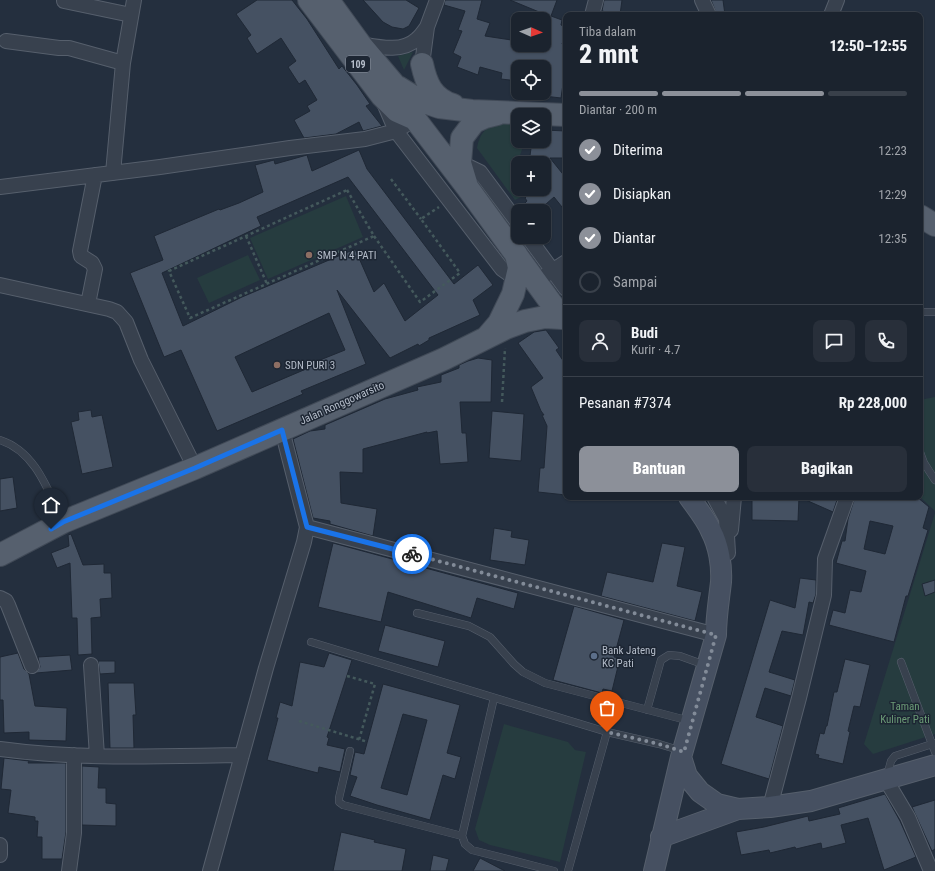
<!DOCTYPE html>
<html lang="id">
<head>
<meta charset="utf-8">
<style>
	:root { --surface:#1b232e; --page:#282f3a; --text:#f1f3f6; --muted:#a0a4aa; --line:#39404a; --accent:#8c9099 }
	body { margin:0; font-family:"Roboto Condensed",sans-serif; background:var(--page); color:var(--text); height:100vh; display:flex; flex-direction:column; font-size:15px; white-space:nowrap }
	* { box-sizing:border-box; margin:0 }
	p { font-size:13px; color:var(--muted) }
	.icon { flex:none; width:22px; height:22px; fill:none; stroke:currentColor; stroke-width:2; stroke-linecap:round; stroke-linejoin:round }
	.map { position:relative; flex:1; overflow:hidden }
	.side { position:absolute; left:563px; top:12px; width:360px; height:488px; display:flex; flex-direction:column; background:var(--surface); border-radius:8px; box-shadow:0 1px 3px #0004,0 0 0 1px var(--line) }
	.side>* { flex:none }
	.needle { width:26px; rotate:92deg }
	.buttons { position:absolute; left:511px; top:12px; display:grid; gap:8px }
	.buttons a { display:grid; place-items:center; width:40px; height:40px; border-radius:8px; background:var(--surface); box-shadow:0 1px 3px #0004,0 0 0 1px var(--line); font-size:20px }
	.pin { position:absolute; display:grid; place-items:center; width:34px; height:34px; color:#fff; margin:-41px -17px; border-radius:50% 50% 50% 0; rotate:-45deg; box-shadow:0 0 4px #0007 }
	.pin .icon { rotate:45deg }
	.courier { position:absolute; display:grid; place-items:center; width:40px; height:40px; margin:-20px; border:3px solid #1a73e8; border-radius:50%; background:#fff; color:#222; box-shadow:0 1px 5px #0007 }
	.summary em { font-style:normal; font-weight:800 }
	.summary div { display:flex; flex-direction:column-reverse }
	.summary { display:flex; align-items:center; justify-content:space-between; height:68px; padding:0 16px }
	h1 { font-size:26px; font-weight:800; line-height:30px }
	.bar { display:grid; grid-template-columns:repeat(4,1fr); gap:6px 4px; align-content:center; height:48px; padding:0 16px }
	.bar i { height:5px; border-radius:3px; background:var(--line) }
	.bar .active { background:var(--accent) }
	.bar p { grid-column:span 4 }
	.line { display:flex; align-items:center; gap:10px; padding:0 16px; border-top:1px solid var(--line) }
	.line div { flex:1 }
	.round { display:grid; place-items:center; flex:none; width:42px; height:42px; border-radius:8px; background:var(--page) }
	ol { padding:0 16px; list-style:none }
	li { display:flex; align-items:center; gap:12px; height:44px }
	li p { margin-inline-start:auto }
	li .icon { padding:4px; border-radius:50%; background:var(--accent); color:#fff; stroke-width:4 }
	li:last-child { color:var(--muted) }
	li i { width:22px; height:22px; border:2px solid var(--line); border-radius:50% }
	.cta { display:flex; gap:8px; margin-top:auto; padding:8px 16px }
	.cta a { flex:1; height:46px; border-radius:8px; background:var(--accent); color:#fff; font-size:16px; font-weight:800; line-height:46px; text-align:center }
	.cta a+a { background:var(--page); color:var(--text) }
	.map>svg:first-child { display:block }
	.green { fill:#263c3f }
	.building { fill:#455162; stroke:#1f2835; fill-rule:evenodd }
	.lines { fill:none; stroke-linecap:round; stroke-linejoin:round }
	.lane-casing { stroke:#565f6c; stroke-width:8 }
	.street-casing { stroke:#565f6c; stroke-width:16 }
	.secondary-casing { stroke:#565f6c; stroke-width:22 }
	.primary-casing { stroke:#414a57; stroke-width:24 }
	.path { stroke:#44595c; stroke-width:2.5; stroke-dasharray:3 3; stroke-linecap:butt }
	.lane { stroke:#38414e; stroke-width:7 }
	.street { stroke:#38414e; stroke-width:14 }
	.secondary { stroke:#465061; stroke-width:20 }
	.primary { stroke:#56606e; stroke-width:22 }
	.done { stroke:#828b98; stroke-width:4; stroke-dasharray:0 7.2 }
	.route { stroke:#1a73e8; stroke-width:5 }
	.education-dot { fill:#8d6e63; stroke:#1d2633; stroke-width:1.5 }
	.service-dot { fill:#5c6f8a; stroke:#1d2633; stroke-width:1.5 }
	.labels { text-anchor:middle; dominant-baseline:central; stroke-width:3; stroke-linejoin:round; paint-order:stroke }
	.shield { fill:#1d2633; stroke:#878f9c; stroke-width:1 }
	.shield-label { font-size:10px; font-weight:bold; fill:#b4bcc9 }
	.poi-label { font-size:11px; fill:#b4bcc9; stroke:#1d2633; text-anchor:start }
	.street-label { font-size:11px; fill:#b4bcc9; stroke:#1d2633 }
	.park-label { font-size:11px; fill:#6b9a76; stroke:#1d2633 }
</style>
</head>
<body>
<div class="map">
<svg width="935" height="871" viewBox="0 0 935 871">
	<rect width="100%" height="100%" fill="#242f3e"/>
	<path class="green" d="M413 52 404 70 398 56Z
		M498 123H514L518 124V141H525L518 161 517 177 518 179V189H526L529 193 515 200 477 148C480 134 484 128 498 123Z
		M346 196 363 237 268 279 250 238Z
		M248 255 260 280 209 303 197 278Z
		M935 397V511L920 497V400Z
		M935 513V734L873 754 864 744Z
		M504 724 568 742 575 750 586 752 560 862 490 845 479 840 475 829Z"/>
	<path class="building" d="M257 0H292L307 19 339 69 342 66 357 85 370 104 366 106 382 126 363 131 359 122 336 134 304 138 294 120 310 111 307 106 317 100 305 80 299 84 288 67 296 61 281 38 257 54 247 38 251 35 236 14Z
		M363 0H406L419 8 409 26 403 29 392 27 383 22Z
		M445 0H482L477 19 490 23 485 36 518 41V45H544V14L510 0H557L551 16 562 20 561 25 566 27V32L562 44 566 45V71L565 70 561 98 544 96V67L523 64 522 67H518V81L501 79 502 73 480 67 478 75 457 67 461 57 453 53 462 31 458 30 465 11 444 5Z
		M604 0H622L620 15 602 11Z
		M711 0H723L725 15H717Z
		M544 130 566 131V158H550L566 178V212L554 197 538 211H528L523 205 527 201 525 198 534 189H544V163H529L532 141H544Z
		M359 150 367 169 454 284 478 265 493 285 473 300 480 315 429 338V340L419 346 418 344 390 358 337 290 366 364 301 391 303 394 217 431 181 350 164 357 130 273 163 260 154 236 219 209 220 210 239 203 263 192 255 165 274 160 275 164 307 155 312 171ZM348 177 438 295 405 321 384 283 374 292 355 249 242 297 183 326 162 273 261 226 257 217ZM329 313 345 350 305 366 306 369 252 392 235 357Z
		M546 330 559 348 556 350 566 365V495L538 492 540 468H544L547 426 542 415H544L541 411 531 387 543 378 518 343 534 332Z
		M478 358 492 360 491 402H460L462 433H466L468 462 440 464 437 431 427 433V432L363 449V473L340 472 341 503 377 509 373 536 330 524V521L313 518 293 439 310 431 325 429V425L385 399 418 390 417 387 441 382V375L459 368V365L468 361Z
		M91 410 92 417 102 415 113 467 82 474 71 422 79 420 78 412Z
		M492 411 524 414 521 461 489 458Z
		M13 477 17 508 0 511V479Z
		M752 497H799L798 521 752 520Z
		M799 497H838L833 512Z
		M855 497H917L929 507 923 528 928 530 908 596H906L894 642 829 625 833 610 845 613 850 590 861 592 866 571 836 563 842 541H845L848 519ZM870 521 893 526 885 554 864 549Z
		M494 528 512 531 511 537 529 540 525 565 490 560Z
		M71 534 83 565 104 564V573H111L112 598 100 599 101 617 91 618 92 654 78 655 77 618H72L70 563 57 568 51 553 69 546 68 535Z
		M333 543 518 593 514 609 477 598 471 618 388 592 381 622 318 607Z
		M662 543 685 547 677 586 702 592 695 621 601 596 607 572 653 582Z
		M800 578 816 580V594L813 603 809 602 803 635 782 631 769 672 795 680 791 696 765 688 756 717 783 726 769 779 721 764 770 600 795 608Z
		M935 580V592L925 596 922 584Z
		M574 606 624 620 614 657 620 658 612 691 603 689 602 693 553 680Z
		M385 625 445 641 438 667 378 651Z
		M18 653 24 669 29 674 35 706 67 708 66 741 29 740V732L4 733 3 700H0V657Z
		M329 653 352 660 327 737 329 738 327 745 345 749 340 772 319 767 318 773 267 760 278 718H276L280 702 292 706 300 662 324 667Z
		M70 655 72 670 36 673 40 667 38 657Z
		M845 659 870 665 860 707 854 706 848 731 850 732 843 764 818 758 819 755 815 754 820 733 824 734 826 726H827L834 692H837Z
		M98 661H115V673L100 674Z
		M108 683H134L136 715H133L134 748H110Z
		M383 684 460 705 447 753 461 757 455 779 443 775 430 820 377 805 350 796 357 777 350 775 355 752 364 754ZM403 714 427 720 407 795 381 788Z
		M4 758 29 761 28 763H66V832L62 859H42V837H37L38 821H35V817L8 813 11 790 1 789Z
		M82 766 99 767 98 788H106V803L116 804V826L82 825Z
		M885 794 900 821 916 857 884 870 868 818 841 825 846 843 822 849 821 843 796 849 795 847 770 853 769 850 741 855 736 832 764 827 808 816 809 821 840 814 838 808Z
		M935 800V849L932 851 912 807Z
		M341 832 375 840 374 842 406 849 402 871H333Z
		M433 855 449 859 446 871H430Z
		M480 858 505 871H473Z"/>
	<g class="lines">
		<g class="lane-casing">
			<path id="lane" d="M920 312H935
				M0 440C35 451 48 490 62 520
				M920 452 924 463 935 480
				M417 613 469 626 490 637 514 664 523 672 545 683 690 721
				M311 642 607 732 659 744 682 751
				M901 662 935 752
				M494 698 462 836 465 844 472 850 554 871
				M647 710 661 660 669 655 680 656 705 665
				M350 751 339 798V802L343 805 462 836
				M887 776 891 761 895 756 935 743
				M568 871 607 732"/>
		</g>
		<g class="street-casing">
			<path id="street" d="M702 0 709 15
				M64 1 131 15
				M592 15 596 0
				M831 15 837 0
				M6 41 59 48H69L123 63
				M360 44C378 47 402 53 417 39 421 36 424 31 427 27
				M421 72 427 27 437 0
				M384 103 396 131 502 269 516 279 535 282 566 262
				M457 161 480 172 518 223
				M113 173 123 63 134 0
				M0 187 160 167 290 148 365 139 396 131 415 119 416 114
				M528 237 566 289
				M0 285 109 309 117 312 126 322 141 360 195 468
				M88 304 95 269 92 263 81 256 80 251 95 175
				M282 430 307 527 716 635
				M714 497 726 519 728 553
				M731 530 734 497
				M0 598 6 601 8 605 32 666
				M91 665 97 756
				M0 749C80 760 161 756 242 755
				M886 780 908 817 931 871
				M770 807 799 698 824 595 825 559 847 497
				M0 845V855
				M69 871 74 833V755
				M210 871 266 668 304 542 307 527"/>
		</g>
		<g class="secondary-casing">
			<path id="secondary" d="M681 757 687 776 700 792 717 804 738 809
				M661 837 738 809 770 807 811 801 935 765
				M654 871 681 757 716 635C716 617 719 600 721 582 722 566 719 546 711 531 706 519 696 507 689 497"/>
		</g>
		<g class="primary-casing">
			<path id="primary" d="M309 0 382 96 397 111 415 119
				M328 0 360 44 409 102 415 119 467 187 562 318
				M422 64C426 83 432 98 453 105
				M398 87 419 100 439 107 472 111 566 115
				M466 183 460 163 462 138 474 122 485 117 497 114
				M920 216 935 225
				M487 337 499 323 513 294 519 268 516 254
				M0 555 63 522 195 468 444 359 506 328 525 321 545 317 562 318"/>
		</g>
		<path class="path" d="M391 179 421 219
			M347 190 374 236 190 318 169 271Z
			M246 236 267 284
			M374 236 420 302 460 273 421 219 439 207
			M502 402 505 348
			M347 676 375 684 359 740
			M299 721 368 742"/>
		<use href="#lane" class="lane"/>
		<use href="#street" class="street"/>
		<use href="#secondary" class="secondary"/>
		<use href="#primary" class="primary"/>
	</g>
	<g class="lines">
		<path class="done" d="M412 554 716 635 684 752 659 744 607 732"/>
		<path class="route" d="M51 529 63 522 195 468 282 430 307 527 412 554"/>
	</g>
	<g class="education-dot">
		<circle cx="309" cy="255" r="4"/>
		<circle cx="277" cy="365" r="4"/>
	</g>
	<circle class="service-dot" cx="594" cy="656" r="4"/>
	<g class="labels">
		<rect class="shield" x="346" y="56" width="24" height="16" rx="3"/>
		<g class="shield-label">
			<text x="358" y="64">109</text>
		</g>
		<g class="poi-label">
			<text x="317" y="255">SMP N 4 PATI</text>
			<text x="285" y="365">SDN PURI 3</text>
			<text x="602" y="650">Bank Jateng<tspan x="602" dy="13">KC Pati</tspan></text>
		</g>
		<g class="street-label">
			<text transform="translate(342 403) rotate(-24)">Jalan Ronggowarsito</text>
		</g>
		<g class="park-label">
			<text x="905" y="706">Taman<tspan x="905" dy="13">Kuliner Pati</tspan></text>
		</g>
	</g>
</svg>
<div class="buttons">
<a><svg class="needle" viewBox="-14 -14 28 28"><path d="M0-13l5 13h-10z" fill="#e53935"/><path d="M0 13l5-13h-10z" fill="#a0a4aa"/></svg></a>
<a><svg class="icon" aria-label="locate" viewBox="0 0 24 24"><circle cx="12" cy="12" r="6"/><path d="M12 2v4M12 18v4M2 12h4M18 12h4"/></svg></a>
<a><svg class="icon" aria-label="layers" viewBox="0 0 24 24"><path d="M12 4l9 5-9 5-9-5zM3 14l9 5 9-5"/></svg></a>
<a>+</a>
<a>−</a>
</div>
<div class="pin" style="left:607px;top:732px;background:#ea580c"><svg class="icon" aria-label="bag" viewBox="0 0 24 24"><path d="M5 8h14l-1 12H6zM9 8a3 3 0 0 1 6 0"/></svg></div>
<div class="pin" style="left:51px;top:529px;background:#1f2937"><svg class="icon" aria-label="home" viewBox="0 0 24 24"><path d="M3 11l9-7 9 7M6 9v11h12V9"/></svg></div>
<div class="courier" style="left:412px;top:554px"><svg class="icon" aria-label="bike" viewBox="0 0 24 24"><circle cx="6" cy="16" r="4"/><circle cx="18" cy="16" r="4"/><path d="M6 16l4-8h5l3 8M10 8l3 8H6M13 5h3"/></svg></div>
<section class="side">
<div class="summary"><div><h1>2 mnt</h1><p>Tiba dalam</p></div><em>12:50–12:55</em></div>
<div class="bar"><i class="active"></i><i class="active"></i><i class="active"></i><i></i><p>Diantar · 200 m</p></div>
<ol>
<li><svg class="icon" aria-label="check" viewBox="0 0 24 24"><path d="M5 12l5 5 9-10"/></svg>Diterima<p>12:23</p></li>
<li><svg class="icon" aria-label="check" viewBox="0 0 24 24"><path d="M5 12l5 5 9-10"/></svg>Disiapkan<p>12:29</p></li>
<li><svg class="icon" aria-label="check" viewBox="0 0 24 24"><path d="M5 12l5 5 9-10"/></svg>Diantar<p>12:35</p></li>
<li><i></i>Sampai</li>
</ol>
<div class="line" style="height:72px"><a class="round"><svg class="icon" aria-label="person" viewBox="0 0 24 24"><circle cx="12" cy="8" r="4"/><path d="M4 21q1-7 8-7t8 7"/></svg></a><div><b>Budi</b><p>Kurir · 4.7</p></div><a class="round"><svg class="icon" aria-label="chat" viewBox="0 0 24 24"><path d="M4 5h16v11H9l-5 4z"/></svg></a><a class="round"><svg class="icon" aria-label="phone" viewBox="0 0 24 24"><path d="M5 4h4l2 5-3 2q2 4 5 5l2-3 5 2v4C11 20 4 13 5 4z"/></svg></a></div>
<div class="line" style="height:52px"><div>Pesanan #7374</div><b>Rp 228,000</b></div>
<div class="cta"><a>Bantuan</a><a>Bagikan</a></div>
</section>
</div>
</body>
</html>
